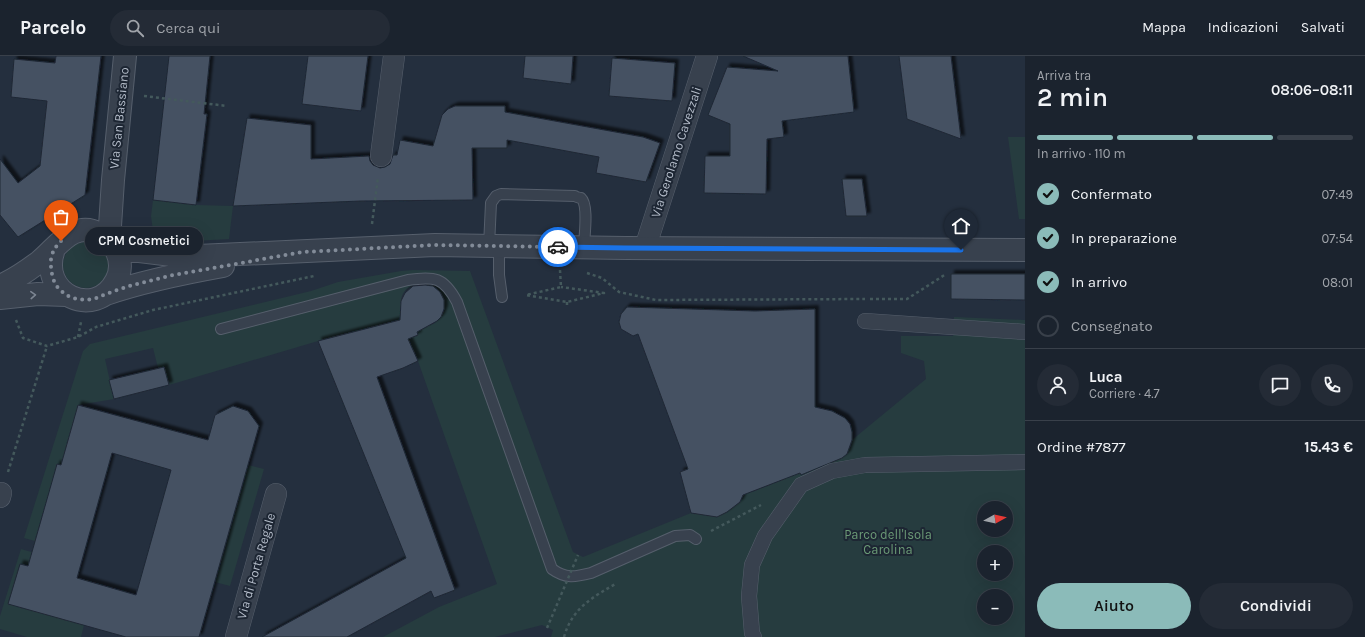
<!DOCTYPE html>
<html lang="it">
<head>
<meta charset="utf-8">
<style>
	:root { --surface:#1b232e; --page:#242b36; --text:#f1f3f6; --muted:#a0a4aa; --line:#39404a; --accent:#8bbbb9 }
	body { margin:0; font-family:Karla,sans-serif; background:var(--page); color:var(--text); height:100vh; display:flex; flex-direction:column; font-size:15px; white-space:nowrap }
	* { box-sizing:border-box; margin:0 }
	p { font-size:13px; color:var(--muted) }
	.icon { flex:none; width:22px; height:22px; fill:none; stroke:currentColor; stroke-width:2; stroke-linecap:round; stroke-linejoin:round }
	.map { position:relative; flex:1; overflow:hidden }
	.drawer { display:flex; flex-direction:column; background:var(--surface); width:340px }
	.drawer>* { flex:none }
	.needle { width:26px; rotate:82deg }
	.fabs { position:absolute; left:977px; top:445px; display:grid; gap:8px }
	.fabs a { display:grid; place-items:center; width:36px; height:36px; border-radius:50%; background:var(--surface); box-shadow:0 4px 16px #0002,0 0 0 1px var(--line); font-size:20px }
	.pin { position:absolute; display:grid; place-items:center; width:34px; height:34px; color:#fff; margin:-41px -17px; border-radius:50% 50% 50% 0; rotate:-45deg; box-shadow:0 0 4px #0007 }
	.pin .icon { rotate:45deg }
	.courier { position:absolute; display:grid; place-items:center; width:40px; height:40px; margin:-20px; border:3px solid #1a73e8; border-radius:50%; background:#fff; color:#222; box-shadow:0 1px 5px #0007 }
	.bubble { position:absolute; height:28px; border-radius:14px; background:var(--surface); box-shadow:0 4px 16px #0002,0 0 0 1px var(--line); font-size:13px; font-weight:600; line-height:28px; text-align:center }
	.headline em { font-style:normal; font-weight:600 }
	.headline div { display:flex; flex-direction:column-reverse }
	.headline { display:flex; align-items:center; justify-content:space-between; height:68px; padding:0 12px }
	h1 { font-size:26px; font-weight:600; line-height:30px }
	.bar { display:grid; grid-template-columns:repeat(4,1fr); gap:6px 4px; align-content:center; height:48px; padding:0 12px }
	.bar i { height:5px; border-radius:3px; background:var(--line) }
	.bar .selected { background:var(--accent) }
	.bar p { grid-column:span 4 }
	.line { display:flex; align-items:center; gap:10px; padding:0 12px; border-top:1px solid var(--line) }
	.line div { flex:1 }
	.round { display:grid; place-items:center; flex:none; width:42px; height:42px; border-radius:21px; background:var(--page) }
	ol { padding:0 12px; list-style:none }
	li { display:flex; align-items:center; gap:12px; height:44px }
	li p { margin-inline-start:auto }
	li .icon { padding:4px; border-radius:50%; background:var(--accent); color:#111; stroke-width:4 }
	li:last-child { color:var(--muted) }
	li i { width:22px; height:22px; border:2px solid var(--line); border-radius:50% }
	.action { display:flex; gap:8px; margin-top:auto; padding:8px 12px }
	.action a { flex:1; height:46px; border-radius:24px; background:var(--accent); color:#111; font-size:16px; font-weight:600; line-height:46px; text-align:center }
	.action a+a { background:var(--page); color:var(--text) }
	header { display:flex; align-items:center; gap:24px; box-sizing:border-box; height:56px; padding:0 20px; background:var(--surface); border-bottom:1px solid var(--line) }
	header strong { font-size:19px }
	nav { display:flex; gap:22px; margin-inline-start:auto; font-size:14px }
	.search { width:280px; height:36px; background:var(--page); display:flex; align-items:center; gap:10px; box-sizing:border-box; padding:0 14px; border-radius:22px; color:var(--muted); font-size:15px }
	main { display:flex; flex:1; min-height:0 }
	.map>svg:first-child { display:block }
	.green { fill:#263c3f; fill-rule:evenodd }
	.building { fill:#455162; stroke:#1f2835; fill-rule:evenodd; filter:url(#shadow) }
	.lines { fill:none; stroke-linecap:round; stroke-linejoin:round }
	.service-casing { stroke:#565f6c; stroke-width:12 }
	.pedestrian-casing { stroke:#565f6c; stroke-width:16 }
	.minor-casing { stroke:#565f6c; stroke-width:22 }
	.tertiary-casing { stroke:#565f6c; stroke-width:24 }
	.path { stroke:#44595c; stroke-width:2.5; stroke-dasharray:3 3; stroke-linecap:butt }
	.service { stroke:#38414e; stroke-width:10 }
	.pedestrian { stroke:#38414e; stroke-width:15 }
	.minor { stroke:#38414e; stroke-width:21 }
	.tertiary { stroke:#38414e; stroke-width:22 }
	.path-bridge { stroke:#44595c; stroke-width:2.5; stroke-dasharray:3 3; stroke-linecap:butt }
	.oneway { stroke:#7c8592 }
	.done { stroke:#828b98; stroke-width:4; stroke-dasharray:0 7.2 }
	.route { stroke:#1a73e8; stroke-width:5 }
	.labels { text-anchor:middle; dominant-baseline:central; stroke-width:4; stroke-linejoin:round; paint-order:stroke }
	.street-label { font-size:13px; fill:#b4bcc9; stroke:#1d2633 }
	.park-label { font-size:13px; fill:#6b9a76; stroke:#1d2633 }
</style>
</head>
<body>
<header>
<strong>Parcelo</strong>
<div class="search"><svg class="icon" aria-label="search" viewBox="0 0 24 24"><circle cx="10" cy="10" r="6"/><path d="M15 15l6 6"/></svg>Cerca qui</div>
<nav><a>Mappa</a><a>Indicazioni</a><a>Salvati</a></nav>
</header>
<main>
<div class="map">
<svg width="1025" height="581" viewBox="0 0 1025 581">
	<defs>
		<filter id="shadow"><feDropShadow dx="3.5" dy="-3.5" stdDeviation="1" flood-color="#0009"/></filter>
	</defs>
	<rect width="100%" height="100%" fill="#242f3e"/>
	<path class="green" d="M1008 81H1025V163H1019Z
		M153 144 196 149 233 150 229 183 175 186 164 185 158 182 153 175 151 160Z
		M63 209a23 23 0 1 1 46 0a23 23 0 1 1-46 0Z
		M413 214 470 215 573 496 583 501 691 457 717 461 727 456 740 446 743 439 772 428 800 414 801 418 842 402 847 398 852 384 926 323 924 305 901 297V280H953L954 261 1025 264V581H551L553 574 542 569 495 581H383L439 551 497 528 418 305 408 283 418 279 414 270C425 271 435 271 441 260 459 230 406 214 401 244 401 249 404 257 405 262L386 268 318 285 169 329 164 311 158 312 153 292 105 303 114 343 78 349 61 409 57 408 35 485 24 482 83 295 90 288 311 235 338 226 401 215ZM984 452H1006V474H984ZM984 496H1006V518H984ZM984 540H1006V562H984Z
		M248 409 264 413 230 530 215 526Z
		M21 493 35 497 31 511 20 508 8 548 84 569 81 581H27L0 573V560Z"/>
	<path class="building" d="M56 0H101L85 139 18 181 0 159V103L18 127 40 110 47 45 11 41 14 3 55 7Z
		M169 0H210L204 58H207L196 149 153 144Z
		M308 0H368L361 55 302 48Z
		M525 0H573L571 28 523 22Z
		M743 0H848L854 56 782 65 784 81 767 83 766 138 704 137 705 100H730V68L708 59 727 11 778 15Z
		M899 0H951L961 83 907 63Z
		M612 2 675 7 672 45 609 40Z
		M455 50H505V56L643 81 660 87 646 126 596 117 599 101 507 84V92H472L473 144 361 145 233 150 247 62 311 69V103L369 100 370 105 373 109 380 112 385 111 390 108 393 99H397L400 84 433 90 442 59 448 53Z
		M842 123H862L867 160H846Z
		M951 218H1025V244L951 243Z
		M425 229 433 230 440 236 444 244V253L441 261 437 265 417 276 418 279 408 283 418 305 403 312 377 321 455 534 434 542 431 535 347 581H262L406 502 318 285 400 264 401 245 405 237 413 230Z
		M627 251 755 255 815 253V351L832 355 845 362 850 368 852 376V384L847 398 842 402 801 419 800 417 743 439 740 446 727 456 717 461 691 457 680 416 688 413 638 278 633 280 621 273 619 266 621 258Z
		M164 311 169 329 114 343 109 324Z
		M78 349 208 384 215 359 233 350 248 355 259 370 199 581H126L8 548 20 508 28 510 57 408 61 409ZM112 397 171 414 136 539 77 522Z"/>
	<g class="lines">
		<g class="service-casing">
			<path id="service" d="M489 190 491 147 496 140 501 138 575 140C576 141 580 142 581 142 589 149 584 181 584 191
				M499 190V219L502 241
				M221 273 408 224C434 220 444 221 457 246L552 513C566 523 575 521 591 517L675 480 690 479 696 483"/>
		</g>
		<g class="pedestrian-casing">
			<path id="pedestrian" d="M865 265 1025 276
				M754 581 752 577 749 540 752 509 765 480 801 429 832 415 865 409 1025 406"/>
		</g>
		<g class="minor-casing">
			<path id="minor" d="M381 100 394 0
				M645 192 707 0
				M0 441 1 437
				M236 581 276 438"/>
		</g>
		<g class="tertiary-casing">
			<path id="tertiary" d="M112 188 110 170 113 124 125 0
				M115 192 172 199 198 200 435 189 626 192 1025 194
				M0 230C14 224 27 215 39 206 57 192 73 163 100 178 108 182 113 188 117 196 121 205 121 216 116 225 96 264 37 239 54 193
				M106 238C144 225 184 217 223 210
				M0 242 38 238 66 239"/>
		</g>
		<path class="path" d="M144 40 227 50
			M372 168 378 121
			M560 214 561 231 526 239 567 246 604 237 561 231
			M587 217 602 222 619 236 656 244 865 243
			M870 243H907L946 218
			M567 246V250
			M16 264 23 282 47 290 78 281 96 271 153 254 314 220
			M78 281 81 266
			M8 416 47 290
			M711 475 761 449
			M564 581C572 552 593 541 617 527"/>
		<use href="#service" class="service"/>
		<use href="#pedestrian" class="pedestrian"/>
		<use href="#minor" class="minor"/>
		<use href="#tertiary" class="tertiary"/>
		<path class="path-bridge" d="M547 572 578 499"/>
	</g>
	<defs><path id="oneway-chevron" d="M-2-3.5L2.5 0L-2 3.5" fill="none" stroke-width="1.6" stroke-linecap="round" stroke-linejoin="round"/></defs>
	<use class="oneway" href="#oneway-chevron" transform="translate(33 239) rotate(-3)"/>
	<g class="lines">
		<path class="done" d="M61 185 54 193 51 202V213L53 223 58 232 66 239 76 243 86 244 97 242 106 238 129 230 173 219 303 196 435 189 558 191"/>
		<path class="route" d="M558 191 626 192 961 194"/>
	</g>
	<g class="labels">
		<g class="street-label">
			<text transform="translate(119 62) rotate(-84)">Via San Bassiano</text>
			<text transform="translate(676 96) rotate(-72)">Via Gerolamo Cavezzali</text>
			<text transform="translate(256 510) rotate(-74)">Via di Porta Regale</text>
		</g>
		<g class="park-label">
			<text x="888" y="478">Parco dell'Isola<tspan x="888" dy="15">Carolina</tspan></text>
		</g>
	</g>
</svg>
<div class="fabs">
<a><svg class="needle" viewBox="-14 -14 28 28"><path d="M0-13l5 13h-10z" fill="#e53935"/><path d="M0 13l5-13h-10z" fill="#a0a4aa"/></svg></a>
<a>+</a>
<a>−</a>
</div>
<div class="pin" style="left:61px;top:185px;background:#ea580c"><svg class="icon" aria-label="bag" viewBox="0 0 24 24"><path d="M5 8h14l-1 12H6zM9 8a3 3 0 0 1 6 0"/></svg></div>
<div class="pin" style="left:961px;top:194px;background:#1f2937"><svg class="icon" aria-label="home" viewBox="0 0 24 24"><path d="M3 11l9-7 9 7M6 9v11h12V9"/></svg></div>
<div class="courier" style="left:558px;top:191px"><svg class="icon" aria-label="car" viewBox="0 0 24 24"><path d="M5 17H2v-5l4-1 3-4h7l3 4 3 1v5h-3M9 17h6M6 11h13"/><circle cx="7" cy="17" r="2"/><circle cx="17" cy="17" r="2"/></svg></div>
<div class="bubble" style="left:85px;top:171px;width:118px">CPM Cosmetici</div>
</div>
<section class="drawer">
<div class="headline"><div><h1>2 min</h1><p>Arriva tra</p></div><em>08:06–08:11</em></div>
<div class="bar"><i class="selected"></i><i class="selected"></i><i class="selected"></i><i></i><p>In arrivo · 110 m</p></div>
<ol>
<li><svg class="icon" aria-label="check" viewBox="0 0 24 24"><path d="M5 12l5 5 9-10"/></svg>Confermato<p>07:49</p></li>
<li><svg class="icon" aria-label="check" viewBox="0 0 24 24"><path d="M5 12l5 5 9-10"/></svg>In preparazione<p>07:54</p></li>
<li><svg class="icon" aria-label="check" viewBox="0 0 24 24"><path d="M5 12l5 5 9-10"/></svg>In arrivo<p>08:01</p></li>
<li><i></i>Consegnato</li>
</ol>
<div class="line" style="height:72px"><a class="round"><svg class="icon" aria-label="person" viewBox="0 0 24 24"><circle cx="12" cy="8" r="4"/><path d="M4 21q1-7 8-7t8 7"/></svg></a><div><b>Luca</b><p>Corriere · 4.7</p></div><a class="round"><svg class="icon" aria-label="chat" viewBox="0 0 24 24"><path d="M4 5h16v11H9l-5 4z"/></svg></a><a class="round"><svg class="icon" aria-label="phone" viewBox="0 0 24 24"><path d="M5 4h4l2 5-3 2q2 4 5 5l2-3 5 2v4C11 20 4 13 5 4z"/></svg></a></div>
<div class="line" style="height:52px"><div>Ordine #7877</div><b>15.43 €</b></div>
<div class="action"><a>Aiuto</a><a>Condividi</a></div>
</section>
</main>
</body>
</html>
